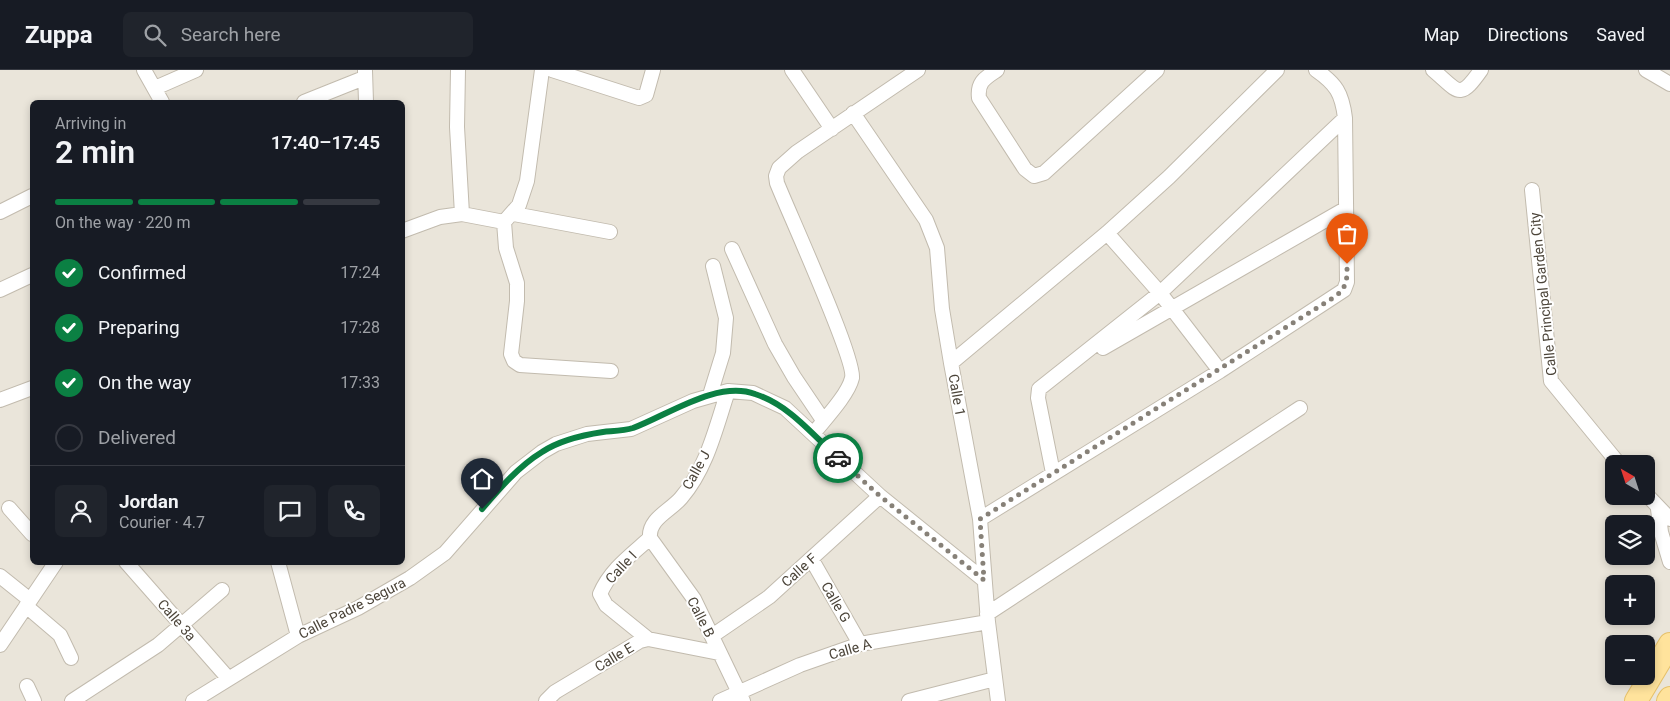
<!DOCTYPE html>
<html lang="en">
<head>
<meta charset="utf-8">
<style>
	:root { --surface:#171b24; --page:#20242c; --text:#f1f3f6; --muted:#9ea1a6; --line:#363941; --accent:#0b8043 }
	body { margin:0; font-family:Roboto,sans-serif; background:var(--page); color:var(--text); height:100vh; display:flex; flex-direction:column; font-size:19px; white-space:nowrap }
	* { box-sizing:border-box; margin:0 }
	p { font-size:16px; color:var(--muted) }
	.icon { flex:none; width:28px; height:28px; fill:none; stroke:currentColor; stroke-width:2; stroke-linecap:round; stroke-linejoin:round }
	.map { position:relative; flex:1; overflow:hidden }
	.details { position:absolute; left:30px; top:30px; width:375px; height:465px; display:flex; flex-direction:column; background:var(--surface); border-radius:8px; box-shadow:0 2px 8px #0003 }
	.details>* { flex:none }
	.needle { width:32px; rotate:321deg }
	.fabs { position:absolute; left:1605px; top:385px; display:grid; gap:10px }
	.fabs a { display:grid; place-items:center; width:50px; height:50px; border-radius:8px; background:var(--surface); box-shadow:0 2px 8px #0003; font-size:25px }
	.pin { position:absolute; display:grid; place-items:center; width:42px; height:42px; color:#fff; margin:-51px -21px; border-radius:50% 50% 50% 0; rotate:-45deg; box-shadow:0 0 5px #0007 }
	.pin .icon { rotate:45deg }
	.courier { position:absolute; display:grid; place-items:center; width:50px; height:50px; margin:-25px; border:4px solid #0b8043; border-radius:50%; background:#fff; color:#222; box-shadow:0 1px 6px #0007 }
	.headline em { font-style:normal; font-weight:600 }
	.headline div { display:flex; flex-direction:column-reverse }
	.headline { display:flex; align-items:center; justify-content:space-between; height:85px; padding:0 25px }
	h1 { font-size:32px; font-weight:600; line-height:38px }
	.bar { display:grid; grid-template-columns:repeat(4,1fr); gap:8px 5px; align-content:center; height:60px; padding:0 25px }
	.bar i { height:6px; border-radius:4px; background:var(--line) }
	.bar .selected { background:var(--accent) }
	.bar p { grid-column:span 4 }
	.line { display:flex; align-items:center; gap:12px; padding:0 25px; border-top:1px solid var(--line) }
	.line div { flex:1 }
	.round { display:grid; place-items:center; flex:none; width:52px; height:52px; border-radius:8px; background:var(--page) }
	ol { padding:0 25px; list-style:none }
	li { display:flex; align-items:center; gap:15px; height:55px }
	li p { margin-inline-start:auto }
	li .icon { padding:5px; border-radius:50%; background:var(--accent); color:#fff; stroke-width:4 }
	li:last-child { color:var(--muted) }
	li i { width:28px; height:28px; border:2px solid var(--line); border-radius:50% }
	header { display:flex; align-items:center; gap:30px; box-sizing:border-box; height:70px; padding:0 25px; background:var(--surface); border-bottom:1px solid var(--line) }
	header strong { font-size:24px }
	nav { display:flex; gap:28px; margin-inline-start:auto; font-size:18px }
	.search { width:350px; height:45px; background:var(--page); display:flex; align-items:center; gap:12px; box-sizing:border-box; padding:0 18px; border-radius:8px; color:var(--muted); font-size:19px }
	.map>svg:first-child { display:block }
	.residential { fill:#eae5da; fill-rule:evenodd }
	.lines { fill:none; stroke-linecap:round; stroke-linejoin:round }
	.minor-casing { stroke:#c2bbae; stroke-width:16 }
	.primary-casing { stroke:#e6c16a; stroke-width:24 }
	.minor { stroke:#fff; stroke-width:14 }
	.primary { stroke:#ffe39c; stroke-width:22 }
	.done { stroke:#878178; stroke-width:5; stroke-dasharray:0 9 }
	.route { stroke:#0b8043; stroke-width:6 }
	.labels { text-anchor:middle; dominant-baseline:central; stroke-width:4; stroke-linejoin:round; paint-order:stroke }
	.street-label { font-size:14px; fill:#4b4439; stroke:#fff }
</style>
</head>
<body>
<header>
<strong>Zuppa</strong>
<div class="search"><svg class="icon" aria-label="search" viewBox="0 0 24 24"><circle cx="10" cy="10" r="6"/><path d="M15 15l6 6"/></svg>Search here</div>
<nav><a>Map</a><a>Directions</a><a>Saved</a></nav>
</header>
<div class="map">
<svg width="1670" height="631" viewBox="0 0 1670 631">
	<rect width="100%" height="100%" fill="#f6f3ec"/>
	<path class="residential" d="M0 0H1670V631H0ZM32 32H402V492H32ZM1614 394H1646V426H1614ZM1614 454H1646V486H1614ZM1614 514H1646V546H1614ZM1614 574H1646V606H1614Z"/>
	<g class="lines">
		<g class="minor-casing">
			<path id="minor" d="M144 0 162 32
				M458 0 457 57 462 144
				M542 0 527 111 519 135 504 152 506 178 517 213V231L511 284 514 291 520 295 611 301
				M552 0 639 28 646 25 653 0
				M792 0 832 59
				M997 0C985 8 977 12 979 28L1025 99 1034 106 1044 103 1157 0
				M1433 0C1459 22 1459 31 1481 0
				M1646 0 1670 14
				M365 1 366 32
				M155 18 196 0
				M304 32 364 8
				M853 43 926 150 937 178 942 239 951 293 980 449 988 552 998 631
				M1532 120 1551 311 1619 394
				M0 142 32 126
				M514 144 610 162
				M402 161 440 147 462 144 504 152
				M1107 163 1160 223 1220 301
				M732 179 775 274 794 307 823 350
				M0 220 32 205
				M1103 278 1345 139
				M951 293 1107 163 1169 107 1277 0
				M710 325 723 283 726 248 713 196
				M0 330 32 318
				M813 364C824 350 848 325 852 308 856 290 788 141 777 113L776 106 779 98 797 82 918 0
				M1053 403 1038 328 1039 319 1160 223 1345 48C1342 23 1336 14 1316 0
				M1646 424 1670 449
				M9 438 32 464
				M1658 439 1661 462 1670 492
				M980 449 1220 301 1344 220 1347 212 1345 48
				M650 468 694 529 743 631
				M650 468C648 449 670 441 681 428 707 398 716 357 728 321
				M812 490 860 574
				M126 492 228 608
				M278 492 298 566
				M0 506 30 530
				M26 536 60 565 71 588
				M987 544 1300 338
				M712 566 769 527 880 426
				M648 569 606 535 600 524C610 500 631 485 650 468
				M0 575 56 492
				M27 616 34 631
				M72 631 158 575 222 520
				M193 631 298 566 358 538 410 508 445 483 516 402 542 382 556 374 587 364 631 359 693 331 728 321 753 323 785 338 880 426 984 510
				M546 631 555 622 640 571 648 569 719 583
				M720 631 800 595 860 574 988 552
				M909 631 995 609"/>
		</g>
		<g class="primary-casing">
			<path id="primary" d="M1636 631 1670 574
				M1668 631 1670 628"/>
		</g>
		<use href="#minor" class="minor"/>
		<use href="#primary" class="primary"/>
	</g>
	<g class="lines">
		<path class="done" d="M838 388 880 426 984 510 980 449 1336 226C1348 216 1347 208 1347 194"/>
		<path class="route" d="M482 439C500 418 519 396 542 382 560 370 583 365 603 362 613 361 624 361 633 358 668 345 717 310 755 324 789 335 812 364 838 388"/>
	</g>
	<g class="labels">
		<g class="street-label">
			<text transform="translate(1543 224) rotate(-96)">Calle Principal Garden City</text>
			<text transform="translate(957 325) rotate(80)">Calle 1</text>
			<text transform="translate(696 400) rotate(-61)">Calle J</text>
			<text transform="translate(621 497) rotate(-47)">Calle I</text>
			<text transform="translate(799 500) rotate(-42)">Calle F</text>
			<text transform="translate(836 532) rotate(60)">Calle G</text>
			<text transform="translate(352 538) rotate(-27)">Calle Padre Segura</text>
			<text transform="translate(701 547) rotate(63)">Calle B</text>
			<text transform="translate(177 550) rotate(49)">Calle 3a</text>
			<text transform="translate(850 579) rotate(-16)">Calle A</text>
			<text transform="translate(614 587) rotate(-31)">Calle E</text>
		</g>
	</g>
</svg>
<div class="fabs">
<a><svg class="needle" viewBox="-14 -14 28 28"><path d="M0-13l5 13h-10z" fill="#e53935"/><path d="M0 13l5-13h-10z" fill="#9ea1a6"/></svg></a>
<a><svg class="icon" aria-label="layers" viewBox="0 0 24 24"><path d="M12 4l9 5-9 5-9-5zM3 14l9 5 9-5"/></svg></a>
<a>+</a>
<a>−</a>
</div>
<div class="pin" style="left:1347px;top:194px;background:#ea580c"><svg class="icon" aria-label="bag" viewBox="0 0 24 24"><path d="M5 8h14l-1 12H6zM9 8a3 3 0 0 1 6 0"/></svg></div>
<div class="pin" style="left:482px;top:439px;background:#1f2937"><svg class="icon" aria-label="home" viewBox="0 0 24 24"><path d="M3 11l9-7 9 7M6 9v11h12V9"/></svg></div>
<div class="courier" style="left:838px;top:388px"><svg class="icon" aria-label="car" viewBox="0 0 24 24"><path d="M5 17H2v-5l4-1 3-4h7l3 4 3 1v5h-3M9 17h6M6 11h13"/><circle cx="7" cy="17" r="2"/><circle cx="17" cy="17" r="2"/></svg></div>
<section class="details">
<div class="headline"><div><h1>2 min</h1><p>Arriving in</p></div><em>17:40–17:45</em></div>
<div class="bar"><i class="selected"></i><i class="selected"></i><i class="selected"></i><i></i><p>On the way · 220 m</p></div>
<ol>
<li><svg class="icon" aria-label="check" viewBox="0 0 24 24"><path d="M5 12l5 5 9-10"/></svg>Confirmed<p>17:24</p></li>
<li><svg class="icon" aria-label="check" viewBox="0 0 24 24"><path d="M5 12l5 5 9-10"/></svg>Preparing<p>17:28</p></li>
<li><svg class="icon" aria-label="check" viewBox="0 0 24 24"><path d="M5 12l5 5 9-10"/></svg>On the way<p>17:33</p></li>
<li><i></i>Delivered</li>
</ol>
<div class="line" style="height:90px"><a class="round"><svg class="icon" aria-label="person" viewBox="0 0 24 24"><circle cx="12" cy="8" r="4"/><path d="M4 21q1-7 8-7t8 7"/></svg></a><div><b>Jordan</b><p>Courier · 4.7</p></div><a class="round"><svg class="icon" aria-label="chat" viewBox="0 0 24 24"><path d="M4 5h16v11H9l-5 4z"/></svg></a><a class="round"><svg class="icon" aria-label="phone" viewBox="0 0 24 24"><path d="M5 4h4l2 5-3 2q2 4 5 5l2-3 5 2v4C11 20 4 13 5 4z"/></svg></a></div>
</section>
</div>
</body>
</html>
